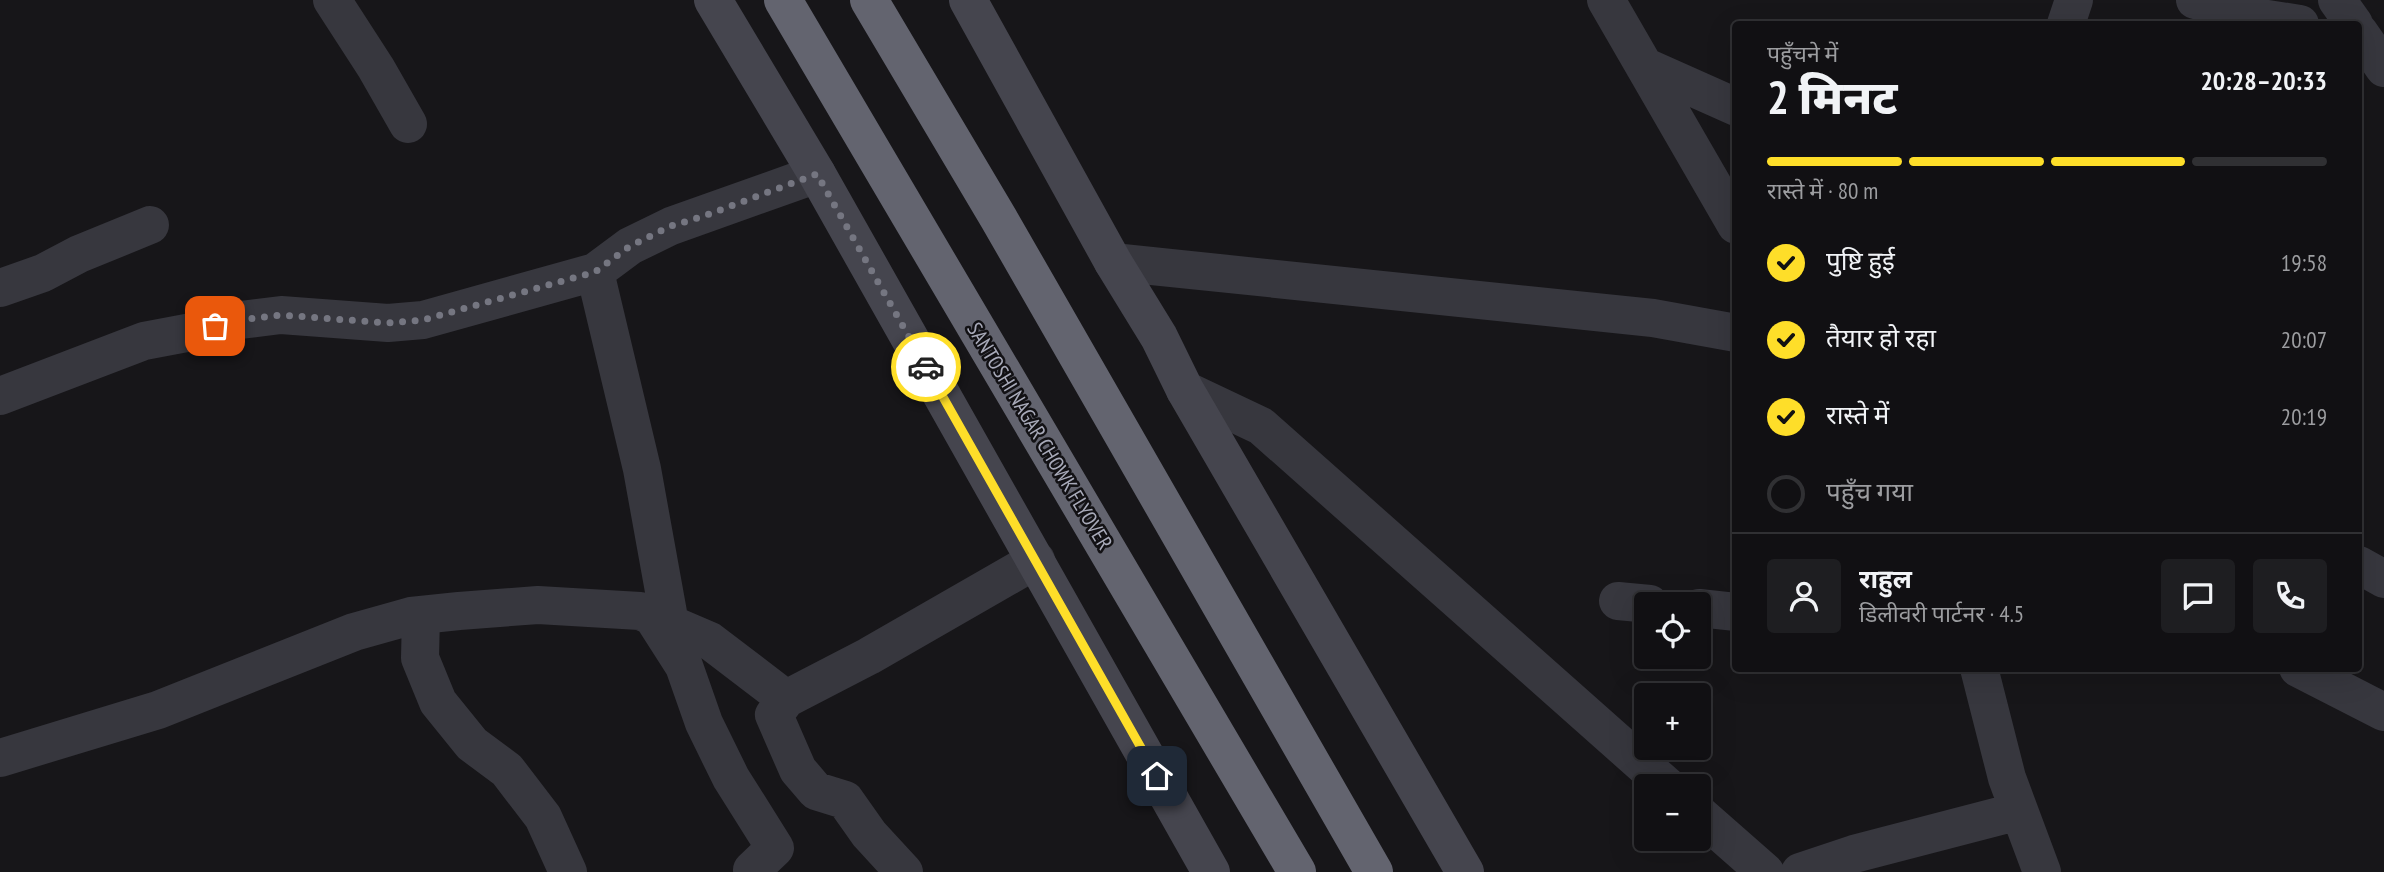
<!DOCTYPE html>
<html lang="hi">
<head>
<meta charset="utf-8">
<style>
	:root { --surface:#111013; --page:#1e1e21; --text:#f1f3f6; --muted:#9c9da0; --line:#303033; --accent:#fede29 }
	body { margin:0; font-family:"PT Sans Narrow","Noto Sans Devanagari",sans-serif; background:var(--page); color:var(--text); height:100vh; display:flex; flex-direction:column; font-size:26px; white-space:nowrap }
	* { box-sizing:border-box; margin:0 }
	p { font-size:23px; color:var(--muted) }
	.icon { flex:none; width:38px; height:38px; fill:none; stroke:currentColor; stroke-width:2; stroke-linecap:round; stroke-linejoin:round }
	.map { position:relative; flex:1; overflow:hidden }
	.sheet { position:absolute; left:1732px; top:21px; width:630px; height:651px; display:flex; flex-direction:column; background:var(--surface); border-radius:7px; box-shadow:0 7px 28px #0002,0 0 0 2px var(--line) }
	.sheet>* { flex:none }
	.controls { position:absolute; left:1634px; top:592px; display:grid; gap:14px }
	.controls a { display:grid; place-items:center; width:77px; height:77px; border-radius:7px; background:var(--surface); box-shadow:0 7px 28px #0002,0 0 0 2px var(--line); font-size:35px }
	.pin { position:absolute; display:grid; place-items:center; width:60px; height:60px; color:#fff; margin:-30px; border-radius:14px; box-shadow:0 4px 10px #0006 }
	.courier { position:absolute; display:grid; place-items:center; width:70px; height:70px; margin:-35px; border:5px solid #fede29; border-radius:50%; background:#fff; color:#222; box-shadow:0 2px 9px #0007 }
	.overview em { font-style:normal; font-weight:800 }
	.overview div { display:flex; flex-direction:column-reverse }
	.overview { display:flex; align-items:center; justify-content:space-between; height:119px; padding:0 35px }
	h1 { font-size:46px; font-weight:800; line-height:52px }
	.bar { display:grid; grid-template-columns:repeat(4,1fr); gap:10px 7px; align-content:center; height:84px; padding:0 35px }
	.bar i { height:9px; border-radius:5px; background:var(--line) }
	.bar .on { background:var(--accent) }
	.bar p { grid-column:span 4 }
	.line { display:flex; align-items:center; gap:18px; padding:0 35px; border-top:2px solid var(--line) }
	.line div { flex:1 }
	.round { display:grid; place-items:center; flex:none; width:74px; height:74px; border-radius:7px; background:var(--page) }
	ol { padding:0 35px; list-style:none }
	li { display:flex; align-items:center; gap:21px; height:77px }
	li p { margin-inline-start:auto }
	li .icon { padding:7px; border-radius:50%; background:var(--accent); color:#111; stroke-width:4 }
	li:last-child { color:var(--muted) }
	li i { width:38px; height:38px; border:4px solid var(--line); border-radius:50% }
	.map>svg:first-child { display:block }
	.lines { fill:none; stroke-linecap:round; stroke-linejoin:round }
	.street { stroke:#37373e; stroke-width:38 }
	.secondary { stroke:#45454e; stroke-width:38 }
	.highway { stroke:#63646f; stroke-width:38 }
	.done { stroke:#757681; stroke-width:7; stroke-dasharray:0 12.6 }
	.route { stroke:#fede29; stroke-width:9 }
	.labels { text-anchor:middle; dominant-baseline:central; stroke-width:5; stroke-linejoin:round; paint-order:stroke }
	.street-label { font-size:21px; fill:#a8aab9; stroke:#121114 }
</style>
</head>
<body>
<div class="map">
<svg width="2384" height="872" viewBox="0 0 2384 872">
	<rect width="100%" height="100%" fill="#171619"/>
	<g class="lines">
		<path class="street" d="M332 0 376 68 408 124
			M1606 0 1736 225
			M2195 0 2261 18 2300 24
			M2337 0 2354 24
			M2066 24 2074 0
			M2359 32 2384 68
			M1644 66 1736 107
			M1113 262 1653 318 1736 333
			M595 272 642 469 670 624
			M0 288 43 273 79 254 150 225
			M1185 390 1261 426 1667 786
			M0 396 144 341 197 331 232 321 281 315 388 323 423 320 595 272 630 246 671 226 817 174
			M2359 565 2384 579
			M1618 601 1650 604
			M1699 608 1736 612
			M421 615 420 658 438 702 472 744 507 770 543 817 568 872
			M652 616 684 666 704 723 731 778 775 848 752 870 754 872
			M1979 668 2007 778 2042 872
			M2298 668 2384 712
			M786 699 774 715 798 770 816 791 845 800 869 834 904 872
			M0 758 158 710 354 632 411 616 459 611 538 605 640 611 710 641 786 699 869 656 1036 560
			M1699 814 1765 872
			M1800 872 1854 854 2019 811"/>
		<path class="secondary" d="M713 0 817 174 1211 872
			M968 0 1113 262 1159 337 1185 390 1465 872"/>
		<path class="highway" d="M783 0 1297 872
			M869 0 999 219 1374 872"/>
	</g>
	<g class="lines">
		<path class="done" d="M215 326 232 321 281 315 388 323 423 320 595 272 630 246 671 226 704 216 817 174 926 367"/>
		<path class="route" d="M926 367 1157 776"/>
	</g>
	<g class="labels">
		<g class="street-label">
			<text transform="translate(1040 436) rotate(59)">SANTOSHI NAGAR CHOWK FLYOVER</text>
		</g>
	</g>
</svg>
<div class="controls">
<a><svg class="icon" aria-label="locate" viewBox="0 0 24 24"><circle cx="12" cy="12" r="6"/><path d="M12 2v4M12 18v4M2 12h4M18 12h4"/></svg></a>
<a>+</a>
<a>−</a>
</div>
<div class="pin" style="left:215px;top:326px;background:#ea580c"><svg class="icon" aria-label="bag" viewBox="0 0 24 24"><path d="M5 8h14l-1 12H6zM9 8a3 3 0 0 1 6 0"/></svg></div>
<div class="pin" style="left:1157px;top:776px;background:#1f2937"><svg class="icon" aria-label="home" viewBox="0 0 24 24"><path d="M3 11l9-7 9 7M6 9v11h12V9"/></svg></div>
<div class="courier" style="left:926px;top:367px"><svg class="icon" aria-label="car" viewBox="0 0 24 24"><path d="M5 17H2v-5l4-1 3-4h7l3 4 3 1v5h-3M9 17h6M6 11h13"/><circle cx="7" cy="17" r="2"/><circle cx="17" cy="17" r="2"/></svg></div>
<section class="sheet">
<div class="overview"><div><h1>2 मिनट</h1><p>पहुँचने में</p></div><em>20:28–20:33</em></div>
<div class="bar"><i class="on"></i><i class="on"></i><i class="on"></i><i></i><p>रास्ते में · 80 m</p></div>
<ol>
<li><svg class="icon" aria-label="check" viewBox="0 0 24 24"><path d="M5 12l5 5 9-10"/></svg>पुष्टि हुई<p>19:58</p></li>
<li><svg class="icon" aria-label="check" viewBox="0 0 24 24"><path d="M5 12l5 5 9-10"/></svg>तैयार हो रहा<p>20:07</p></li>
<li><svg class="icon" aria-label="check" viewBox="0 0 24 24"><path d="M5 12l5 5 9-10"/></svg>रास्ते में<p>20:19</p></li>
<li><i></i>पहुँच गया</li>
</ol>
<div class="line" style="height:126px"><a class="round"><svg class="icon" aria-label="person" viewBox="0 0 24 24"><circle cx="12" cy="8" r="4"/><path d="M4 21q1-7 8-7t8 7"/></svg></a><div><b>राहुल</b><p>डिलीवरी पार्टनर · 4.5</p></div><a class="round"><svg class="icon" aria-label="chat" viewBox="0 0 24 24"><path d="M4 5h16v11H9l-5 4z"/></svg></a><a class="round"><svg class="icon" aria-label="phone" viewBox="0 0 24 24"><path d="M5 4h4l2 5-3 2q2 4 5 5l2-3 5 2v4C11 20 4 13 5 4z"/></svg></a></div>
</section>
</div>
</body>
</html>
